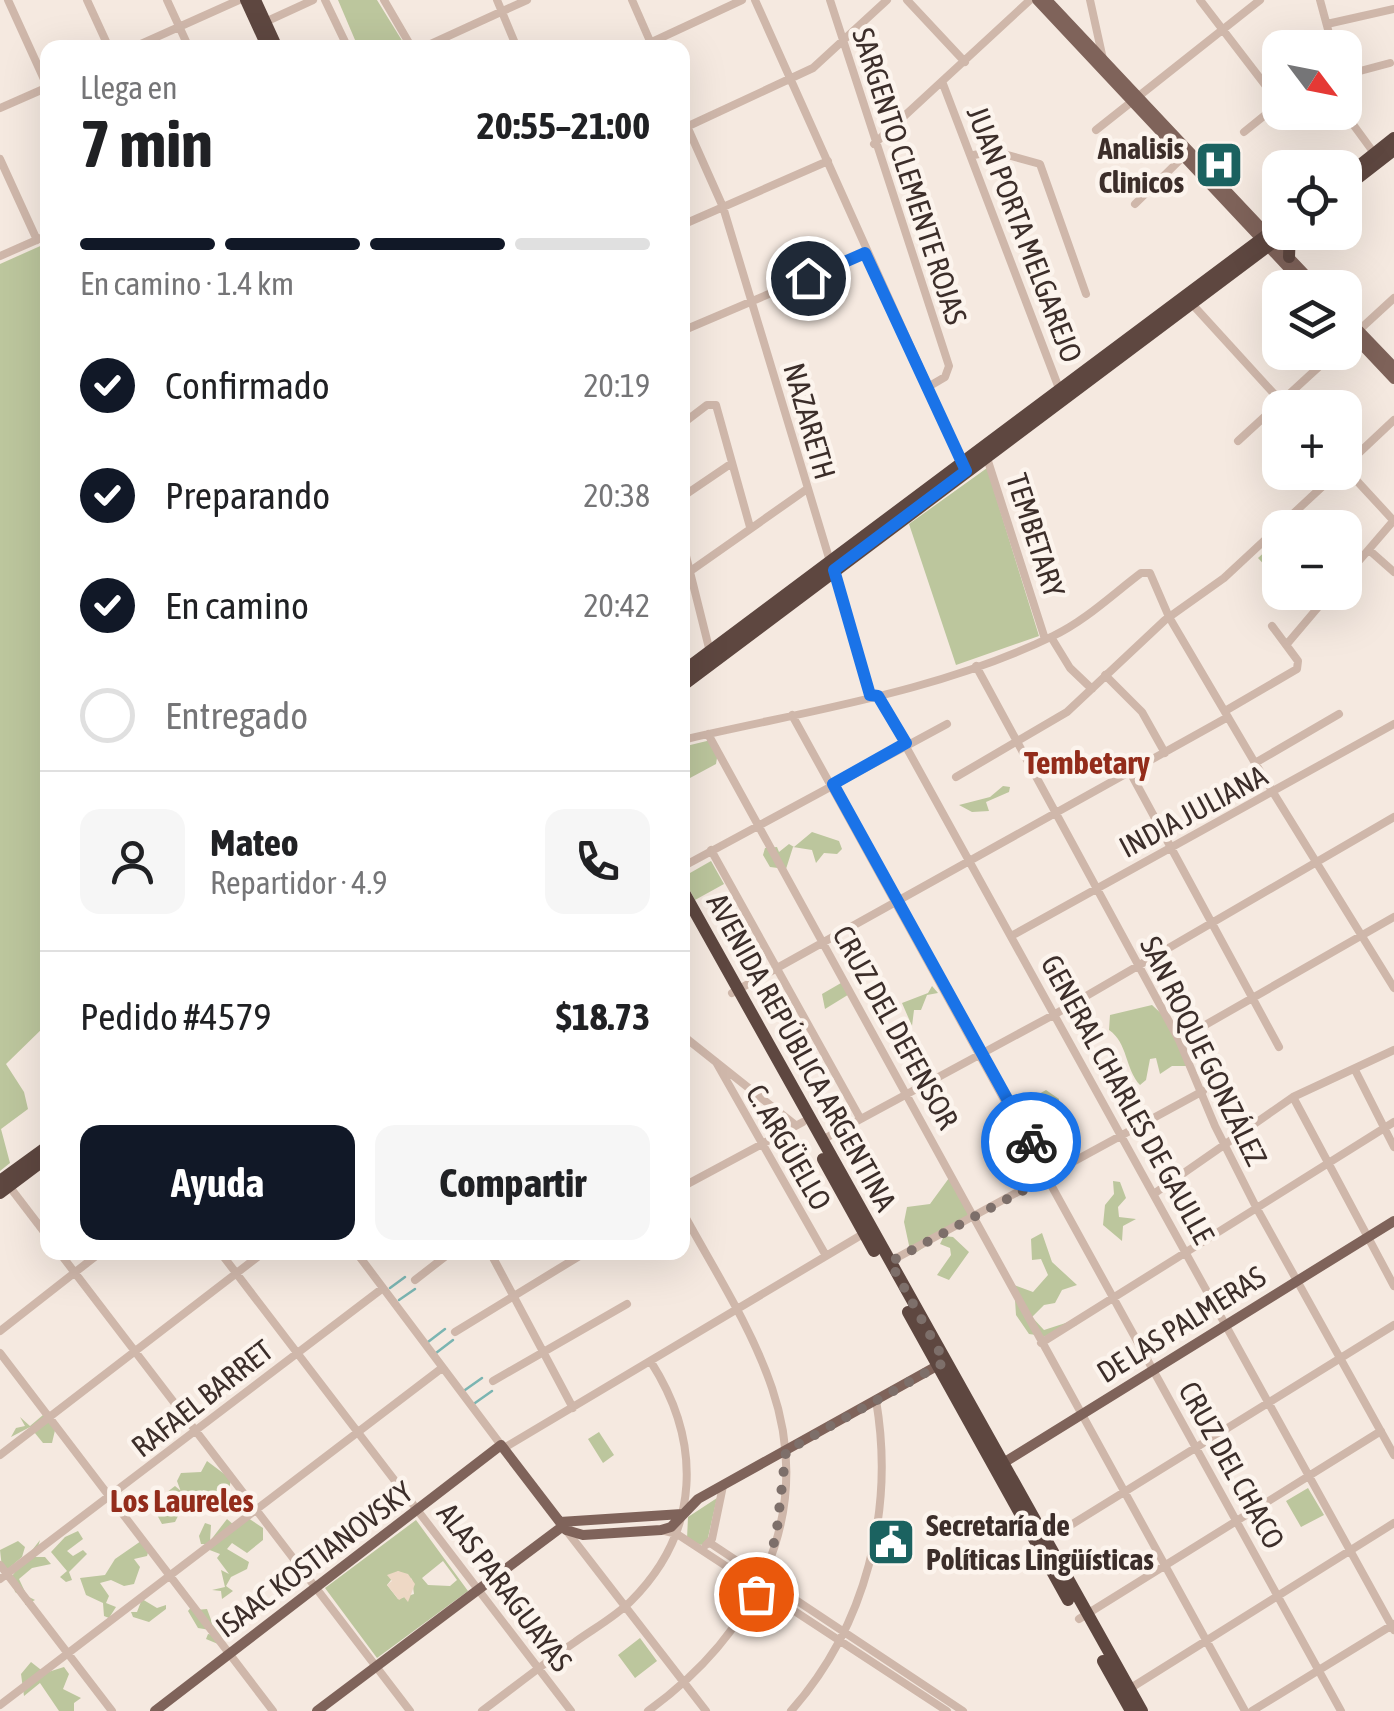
<!DOCTYPE html>
<html lang="es">
<head>
<meta charset="utf-8">
<style>
	:root { --surface:#fff; --page:#f6f6f6; --text:#202124; --muted:#757577; --line:#e0e0e0; --accent:#111827 }
	body { margin:0; font-family:"Asap Condensed",sans-serif; background:var(--page); color:var(--text); height:100vh; display:flex; flex-direction:column; font-size:38px; white-space:nowrap }
	* { box-sizing:border-box; margin:0 }
	p { font-size:32px; color:var(--muted) }
	.icon { flex:none; width:55px; height:55px; fill:none; stroke:currentColor; stroke-width:2; stroke-linecap:round; stroke-linejoin:round }
	.map { position:relative; flex:1; overflow:hidden }
	.panel { position:absolute; left:40px; top:40px; width:650px; height:1220px; display:flex; flex-direction:column; background:var(--surface); border-radius:20px; box-shadow:0 10px 40px #0002 }
	.panel>* { flex:none }
	.needle { width:65px; rotate:122deg }
	.controls { position:absolute; left:1262px; top:30px; display:grid; gap:20px }
	.controls a { display:grid; place-items:center; width:100px; height:100px; border-radius:20px; background:var(--surface); box-shadow:0 10px 40px #0002; font-size:50px }
	.pin { position:absolute; display:grid; place-items:center; width:85px; height:85px; color:#fff; margin:-42px; border:5px solid #fff; border-radius:50%; box-shadow:0 2px 10px #0007 }
	.courier { position:absolute; display:grid; place-items:center; width:100px; height:100px; margin:-50px; border:8px solid #1a73e8; border-radius:50%; background:#fff; color:#222; box-shadow:0 2px 12px #0007 }
	.headline em { font-style:normal; font-weight:700 }
	.headline div { display:flex; flex-direction:column-reverse }
	.headline { display:flex; align-items:center; justify-content:space-between; height:170px; padding:0 40px }
	h1 { font-size:65px; font-weight:700; line-height:75px }
	.bar { display:grid; grid-template-columns:repeat(4,1fr); gap:15px 10px; align-content:center; height:120px; padding:0 40px }
	.bar i { height:12px; border-radius:8px; background:var(--line) }
	.bar .on { background:var(--accent) }
	.bar p { grid-column:span 4 }
	.line { display:flex; align-items:center; gap:25px; padding:0 40px; border-top:2px solid var(--line) }
	.line div { flex:1 }
	.round { display:grid; place-items:center; flex:none; width:105px; height:105px; border-radius:20px; background:var(--page) }
	ol { padding:0 40px; list-style:none }
	li { display:flex; align-items:center; gap:30px; height:110px }
	li p { margin-inline-start:auto }
	li .icon { padding:10px; border-radius:50%; background:var(--accent); color:#fff; stroke-width:4 }
	li:last-child { color:var(--muted) }
	li i { width:55px; height:55px; border:5px solid var(--line); border-radius:50% }
	.action { display:flex; gap:20px; margin-top:auto; padding:20px 40px }
	.action a { flex:1; height:115px; border-radius:20px; background:var(--accent); color:#fff; font-size:40px; font-weight:700; line-height:115px; text-align:center }
	.action a+a { background:var(--page); color:var(--text) }
	.map>svg:first-child { display:block }
	.green { fill:#bcc69d; fill-rule:evenodd }
	.plaza { fill:#eed8c5 }
	.lines { fill:none; stroke-linecap:round; stroke-linejoin:round }
	.stream { stroke:#7bb5b2; stroke-width:2.5 }
	.minor { stroke:#cfb7aa; stroke-width:8 }
	.major { stroke:#7f635a; stroke-width:10 }
	.highway { stroke:#5e4740; stroke-width:12 }
	.done { stroke:#7d6f6a; stroke-width:10; stroke-dasharray:0 18 }
	.route { stroke:#1a73e8; stroke-width:12 }
	.labels { text-anchor:middle; dominant-baseline:central; stroke-width:9; stroke-linejoin:round; paint-order:stroke }
	.poi-label { font-size:30px; font-weight:bold; fill:#3c2e2a; stroke:#fcf4ed; text-anchor:end }
	.street-label { font-size:30px; fill:#3c2e2a; stroke:#fcf4ed }
	.neighbourhood-label { font-size:32px; font-weight:bold; fill:#932c1b; stroke:#fcf4ed }
</style>
</head>
<body>
<div class="map">
<svg width="1394" height="1711" viewBox="0 0 1394 1711">
	<rect width="100%" height="100%" fill="#f5e9e0"/>
	<path class="green" d="M338 0H377L406 47H358Z
		M47 243V1024L6 1064 24 1092 28 1109 1 1129 10 1163 0 1171V264Z
		M987 468 1039 636 956 665 909 524Z
		M1280 538V582L1258 558Z
		M711 740 719 746 716 764 690 778V789L683 793 682 747Z
		M1003 786 1010 787 1009 792 986 802 989 811 972 812 959 805 990 797Z
		M812 832 839 841 842 849 837 854 824 853 816 863 812 850 793 847 786 869 770 867 763 855 765 848 777 847 779 852 789 844 794 847Z
		M711 861 724 884 695 900 683 877Z
		M841 983 851 993 825 1009 822 994Z
		M932 986 938 993 927 995 921 1010H914L912 1026 902 1003 928 993Z
		M1152 1005 1166 1018 1190 1066H1172L1160 1074 1156 1058 1150 1059 1146 1080 1140 1085C1125 1069 1128 1043 1109 1030L1110 1015Z
		M1046 1090 1059 1099V1125L1045 1122 1050 1116 1048 1102 1037 1095Z
		M949 1178 969 1212 966 1219 917 1252 910 1250 904 1222 907 1207 930 1204Z
		M1113 1181 1120 1182 1126 1198 1118 1207 1119 1217 1136 1219 1123 1226 1122 1241 1103 1225 1105 1205 1114 1194Z
		M1042 1233 1052 1262 1077 1285 1062 1290 1055 1303 1044 1305 1032 1317 1044 1330 1078 1319 1077 1325 1051 1337 1029 1334 1016 1315 1014 1285 1033 1292 1048 1275 1041 1259 1032 1260 1031 1239Z
		M944 1236 953 1237 969 1252 949 1280 937 1275 951 1255 950 1248 940 1244Z
		M43 1415 56 1426 52 1443H43L30 1427 11 1437 16 1428 25 1426 20 1417 30 1426Z
		M599 1432 614 1455 603 1463 588 1439Z
		M207 1461 231 1479 229 1490 211 1494 203 1490 194 1502 184 1500 177 1481 181 1473 201 1472Z
		M175 1486 181 1491 175 1507 178 1516 175 1522 162 1524 150 1502 155 1499 165 1504 162 1496Z
		M1308 1488 1324 1515 1301 1527 1286 1501Z
		M717 1498 707 1542 701 1545 687 1539 688 1517Z
		M248 1518 263 1528V1540L247 1553 232 1543 227 1549 249 1562 247 1569 231 1577 226 1586 233 1591 222 1599 221 1591 212 1590 225 1587 221 1570 229 1574 217 1558 220 1554 207 1549 208 1544H201L199 1536 205 1523 211 1525 210 1541 227 1519 235 1526Z
		M416 1520 468 1591 377 1658 325 1588ZM443 1561 457 1580 450 1586 428 1585 422 1578ZM398 1571 412 1579 414 1594 398 1599 387 1585Z
		M78 1531 83 1539 67 1551 73 1556 83 1550 87 1554 69 1572 72 1580 66 1582 60 1577 67 1571 51 1552 65 1537Z
		M40 1540 35 1557H45L51 1564 32 1568 19 1579 27 1596 35 1600 25 1605V1598L15 1592 12 1576Z
		M18 1541 25 1547 22 1557 9 1568H2L0 1550Z
		M141 1541 150 1546 147 1556 134 1559 140 1567 134 1584 124 1586 111 1580 100 1583 109 1596 106 1603 116 1607 109 1618 104 1616 103 1603 86 1595 80 1578 105 1575 115 1559Z
		M142 1599 157 1608 166 1605V1609L149 1622 133 1617 131 1612H137Z
		M192 1606 196 1610 207 1609 213 1625 228 1623 218 1644 206 1639 208 1634 213 1635 210 1630 198 1628 188 1611Z
		M640 1638 657 1661 635 1678 618 1655Z
		M31 1662 45 1673 64 1667 69 1674 63 1689 81 1698 74 1703V1711H59L40 1683 24 1696 21 1674Z"/>
	<path class="plaza" d="M398 1571 408 1574 415 1584 408 1602 404 1597 399 1600 387 1585 392 1581 387 1575Z"/>
	<g class="lines">
		<path class="stream" d="M390 1288 405 1277
			M399 1300 415 1289
			M428 1342 445 1329
			M436 1353 453 1340
			M465 1390 482 1378
			M475 1403 492 1391"/>
		<path class="minor" d="M8 0 48 88
			M87 0 109 48
			M167 0 189 48
			M325 0 348 48
			M384 0 412 48
			M497 0 517 48
			M632 0 653 48
			M755 0 964 466
			M830 0 949 366 945 377 928 387
			M907 0 965 62
			M1090 0 1103 59
			M1200 0 1279 103
			M1320 0 1333 48
			M263 23 313 0
			M1327 24 1394 9
			M132 48 239 0
			M422 48 527 0
			M639 48 742 0
			M1345 75 1390 63
			M943 84 1060 391
			M1345 97 1352 123 1374 153
			M0 108 48 87
			M682 115 723 207 871 697
			M682 129 813 68 887 0
			M1096 130 1260 0
			M1244 132 1280 103
			M874 144 1030 0
			M974 155 993 151 1040 164 1086 294
			M0 159 37 240
			M1135 204 1185 155
			M682 225 828 161
			M0 256 48 235
			M1192 304 1287 408
			M682 331 865 253
			M1345 343 1394 298
			M682 424 707 405H716L750 527
			M1238 441 1335 352
			M987 458 1045 639
			M1345 466 1394 420
			M1345 468 1393 520
			M682 497 732 463
			M682 540 710 652
			M1369 550 1394 572
			M682 577 807 489
			M1345 577 1394 520
			M1051 637 1070 668 1092 689
			M1287 644 1331 592
			M976 666 1179 1040 1215 1126 1256 1207 1394 1455
			M1105 675 1142 712 1165 753
			M878 696 1394 1630
			M1225 711 1297 669 1298 661 1272 626
			M792 715 1341 1711
			M708 734 1245 1711
			M682 740C806 711 938 692 1053 636 1085 621 1113 594 1141 573H1150L1169 617 1255 763 1394 988
			M1255 763 1339 714
			M1130 772 1279 1047
			M956 777 1067 712 1165 620 1224 578 1338 472
			M711 850 860 1118
			M682 867 947 724
			M1013 935 1394 724
			M732 993 1228 717
			M682 1035 794 1124
			M1179 1040 1394 917
			M716 1062 825 1254
			M1355 1070 1394 1147
			M1293 1097 1394 1286
			M822 1140 1057 1013 1394 817
			M9 1186 48 1237
			M682 1187 803 1122
			M1155 1193 1293 1097 1394 1050
			M59 1252 410 1711
			M220 1252 571 1711
			M356 1252 501 1445
			M490 1252 573 1408
			M891 1261 1203 1091
			M415 1280 451 1252
			M0 1331 101 1252
			M455 1332 586 1252
			M1041 1343 1394 1122
			M0 1353 273 1711
			M493 1381 627 1304
			M504 1448 868 1231
			M0 1455 264 1252
			M566 1530 706 1711
			M661 1530 677 1534 947 1711
			M1045 1541 1394 1325
			M710 1543 963 1711
			M706 1545 712 1539 723 1486
			M0 1565 112 1711
			M0 1579 383 1288
			M1079 1619 1381 1431
			M1126 1691 1394 1523
			M0 1705 442 1368
			M482 1711C513 1688 543 1664 575 1642 593 1629 615 1617 631 1601 701 1531 702 1442 651 1362
			M648 1711C753 1635 816 1518 772 1388 751 1326 713 1268 682 1211
			M791 1711C866 1626 895 1511 876 1400
			M1252 1711 1394 1624"/>
		<path class="major" d="M1037 0 1307 288
			M1047 0 1318 288
			M1345 316 1394 367
			M1345 327 1394 379
			M1000 1465 1394 1221
			M560 1522 682 1514
			M155 1711 501 1445 566 1530 583 1535 661 1530 671 1527 698 1499 944 1362
			M317 1711 563 1526"/>
		<path class="highway" d="M246 0 268 48
			M255 0 277 48
			M1345 177 1394 138
			M1345 188 1394 150
			M1289 257 1290 232
			M682 672 1280 225
			M682 686 1287 232
			M682 889 1142 1711
			M823 1159 874 1251
			M0 1181 48 1146
			M0 1193 48 1157
			M908 1312 1068 1600
			M1103 1661 1131 1711"/>
	</g>
	<g class="lines">
		<path class="done" d="M756 1594 776 1537 786 1451 945 1362 890 1262 1050 1176 1031 1142"/>
		<path class="route" d="M808 278 865 253 966 471 834 570 870 695 878 696 906 743 833 784 1031 1142"/>
	</g>
	<defs>
		<g id="hospital-square" transform="scale(2.5)"><rect x="-9" y="-9" width="18" height="18" rx="4" fill="#1b6260" stroke="#fcf4ed"/><path d="M-5-5h3v3.5h4V-5h3V5h-3V1.5h-4V5h-3Z" fill="#fff"/></g>
		<g id="civic-square" transform="scale(2.5)"><rect x="-9" y="-9" width="18" height="18" rx="4" fill="#1b6260" stroke="#fcf4ed"/><path d="M-.6-6.5H3V-4.5H.6V-3L4-1V1h2V6H-6V1h2V-1L-.6-3ZM-1.2 2.5V6h2.4V2.5Z" fill="#fff"/></g>
	</defs>
	<g fill-rule="evenodd">
		<use href="#hospital-square" x="1219" y="165"/>
		<use href="#civic-square" x="891" y="1542"/>
	</g>
	<g class="labels">
		<g class="poi-label">
			<text x="1184" y="148">Analisis<tspan x="1184" dy="34">Clinicos</tspan></text>
			<text x="926" y="1525" text-anchor="start">Secretaría de<tspan x="926" dy="34">Políticas Lingüísticas</tspan></text>
		</g>
		<g class="street-label">
			<text transform="translate(910 176) rotate(72)">SARGENTO CLEMENTE ROJAS</text>
			<text transform="translate(1025 234) rotate(69)">JUAN PORTA MELGAREJO</text>
			<text transform="translate(810 421) rotate(74)">NAZARETH</text>
			<text transform="translate(1036 535) rotate(72)">TEMBETARY</text>
			<text transform="translate(1193 811) rotate(-28)">INDIA JULIANA</text>
			<text transform="translate(896 1027) rotate(61)">CRUZ DEL DEFENSOR</text>
			<text transform="translate(1204 1051) rotate(64)">SAN ROQUE GONZÁLEZ</text>
			<text transform="translate(802 1052) rotate(61)">AVENIDA REPÚBLICA ARGENTINA</text>
			<text transform="translate(1128 1099) rotate(61)">GENERAL CHARLES DE GAULLE</text>
			<text transform="translate(789 1147) rotate(60)">C. ARGÜELLO</text>
			<text transform="translate(1181 1324) rotate(-32)">DE LAS PALMERAS</text>
			<text transform="translate(202 1398) rotate(-38)">RAFAEL BARRET</text>
			<text transform="translate(1232 1465) rotate(61)">CRUZ DEL CHACO</text>
			<text transform="translate(314 1559) rotate(-37)">ISAAC KOSTIANOVSKY</text>
			<text transform="translate(505 1587) rotate(53)">ALAS PARAGUAYAS</text>
		</g>
		<g class="neighbourhood-label">
			<text x="1087" y="762">Tembetary</text>
			<text x="182" y="1500">Los Laureles</text>
		</g>
	</g>
</svg>
<div class="controls">
<a><svg class="needle" viewBox="-14 -14 28 28"><path d="M0-13l5 13h-10z" fill="#e53935"/><path d="M0 13l5-13h-10z" fill="#757577"/></svg></a>
<a><svg class="icon" aria-label="locate" viewBox="0 0 24 24"><circle cx="12" cy="12" r="6"/><path d="M12 2v4M12 18v4M2 12h4M18 12h4"/></svg></a>
<a><svg class="icon" aria-label="layers" viewBox="0 0 24 24"><path d="M12 4l9 5-9 5-9-5zM3 14l9 5 9-5"/></svg></a>
<a>+</a>
<a>−</a>
</div>
<div class="pin" style="left:756px;top:1594px;background:#ea580c"><svg class="icon" aria-label="bag" viewBox="0 0 24 24"><path d="M5 8h14l-1 12H6zM9 8a3 3 0 0 1 6 0"/></svg></div>
<div class="pin" style="left:808px;top:278px;background:#1f2937"><svg class="icon" aria-label="home" viewBox="0 0 24 24"><path d="M3 11l9-7 9 7M6 9v11h12V9"/></svg></div>
<div class="courier" style="left:1031px;top:1142px"><svg class="icon" aria-label="bike" viewBox="0 0 24 24"><circle cx="6" cy="16" r="4"/><circle cx="18" cy="16" r="4"/><path d="M6 16l4-8h5l3 8M10 8l3 8H6M13 5h3"/></svg></div>
<section class="panel">
<div class="headline"><div><h1>7 min</h1><p>Llega en</p></div><em>20:55–21:00</em></div>
<div class="bar"><i class="on"></i><i class="on"></i><i class="on"></i><i></i><p>En camino · 1.4 km</p></div>
<ol>
<li><svg class="icon" aria-label="check" viewBox="0 0 24 24"><path d="M5 12l5 5 9-10"/></svg>Confirmado<p>20:19</p></li>
<li><svg class="icon" aria-label="check" viewBox="0 0 24 24"><path d="M5 12l5 5 9-10"/></svg>Preparando<p>20:38</p></li>
<li><svg class="icon" aria-label="check" viewBox="0 0 24 24"><path d="M5 12l5 5 9-10"/></svg>En camino<p>20:42</p></li>
<li><i></i>Entregado</li>
</ol>
<div class="line" style="height:180px"><a class="round"><svg class="icon" aria-label="person" viewBox="0 0 24 24"><circle cx="12" cy="8" r="4"/><path d="M4 21q1-7 8-7t8 7"/></svg></a><div><b>Mateo</b><p>Repartidor · 4.9</p></div><a class="round"><svg class="icon" aria-label="phone" viewBox="0 0 24 24"><path d="M5 4h4l2 5-3 2q2 4 5 5l2-3 5 2v4C11 20 4 13 5 4z"/></svg></a></div>
<div class="line" style="height:130px"><div>Pedido #4579</div><b>$18.73</b></div>
<div class="action"><a>Ayuda</a><a>Compartir</a></div>
</section>
</div>
</body>
</html>
